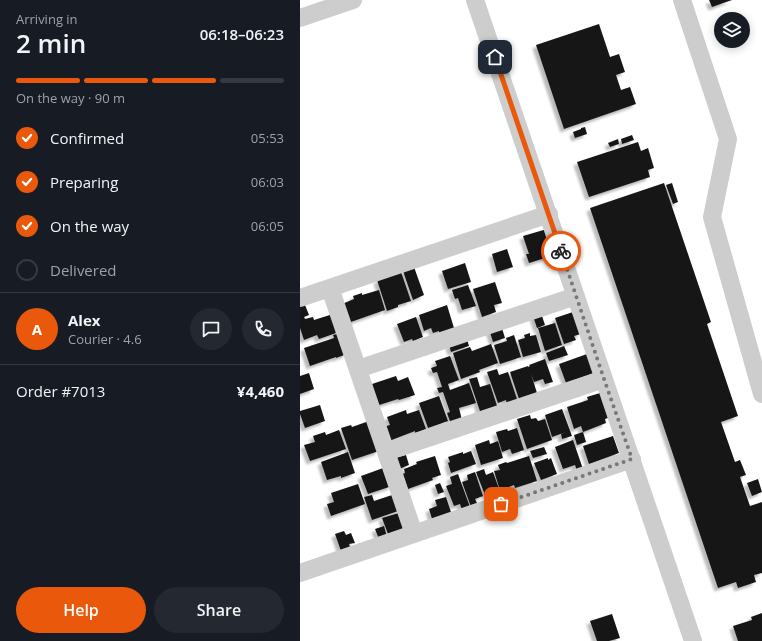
<!DOCTYPE html>
<html lang="en">
<head>
<meta charset="utf-8">
<style>
	:root { --surface:#171b24; --page:#242831; --text:#f1f3f6; --muted:#9ea1a6; --line:#363941; --accent:#ea580c }
	body { margin:0; font-family:"Open Sans",sans-serif; background:var(--page); color:var(--text); height:100vh; display:flex; flex-direction:column; font-size:15px; white-space:nowrap }
	* { box-sizing:border-box; margin:0 }
	p { font-size:13px; color:var(--muted) }
	.icon { flex:none; width:22px; height:22px; fill:none; stroke:currentColor; stroke-width:2; stroke-linecap:round; stroke-linejoin:round }
	.map { position:relative; flex:1; overflow:hidden }
	.drawer { display:flex; flex-direction:column; background:var(--surface); width:300px }
	.drawer>* { flex:none }
	.buttons { position:absolute; left:414px; top:12px; display:grid; gap:8px }
	.buttons a { display:grid; place-items:center; width:36px; height:36px; border-radius:50%; background:var(--surface); box-shadow:0 2px 10px #0003; font-size:20px }
	.pin { position:absolute; display:grid; place-items:center; width:34px; height:34px; color:#fff; margin:-17px; border-radius:8px; box-shadow:0 2px 6px #0006 }
	.courier { position:absolute; display:grid; place-items:center; width:40px; height:40px; margin:-20px; border:3px solid #ea580c; border-radius:50%; background:#fff; color:#222; box-shadow:0 1px 5px #0007 }
	.summary em { font-style:normal; font-weight:600 }
	.summary div { display:flex; flex-direction:column-reverse }
	.summary { display:flex; align-items:center; justify-content:space-between; height:68px; padding:0 16px }
	h1 { font-size:26px; font-weight:600; line-height:30px }
	.bar { display:grid; grid-template-columns:repeat(4,1fr); gap:6px 4px; align-content:center; height:48px; padding:0 16px }
	.bar i { height:5px; border-radius:3px; background:var(--line) }
	.bar .active { background:var(--accent) }
	.bar p { grid-column:span 4 }
	.line { display:flex; align-items:center; gap:10px; padding:0 16px; border-top:1px solid var(--line) }
	.line div { flex:1 }
	.round { display:grid; place-items:center; flex:none; width:42px; height:42px; border-radius:21px; background:var(--page) }
	ol { padding:0 16px; list-style:none }
	li { display:flex; align-items:center; gap:12px; height:44px }
	li p { margin-inline-start:auto }
	li .icon { padding:4px; border-radius:50%; background:var(--accent); color:#fff; stroke-width:4 }
	li:last-child { color:var(--muted) }
	li i { width:22px; height:22px; border:2px solid var(--line); border-radius:50% }
	.action { display:flex; gap:8px; margin-top:auto; padding:8px 16px }
	.action a { flex:1; height:46px; border-radius:24px; background:var(--accent); color:#fff; font-size:16px; font-weight:600; line-height:46px; text-align:center }
	.action a+a { background:var(--page); color:var(--text) }
	main { display:flex; flex:1; min-height:0 }
	.map>svg:first-child { display:block }
	.building { fill:#171717; filter:url(#shadow) }
	.lines { fill:none; stroke-linecap:round; stroke-linejoin:round }
	.minor { stroke:#cdcdcd; stroke-width:18 }
	.done { stroke:#787878; stroke-width:4; stroke-dasharray:0 7.2 }
	.route { stroke:#ea580c; stroke-width:5 }
</style>
</head>
<body>
<main>
<section class="drawer">
<div class="summary"><div><h1>2 min</h1><p>Arriving in</p></div><em>06:18–06:23</em></div>
<div class="bar"><i class="active"></i><i class="active"></i><i class="active"></i><i></i><p>On the way · 90 m</p></div>
<ol>
<li><svg class="icon" aria-label="check" viewBox="0 0 24 24"><path d="M5 12l5 5 9-10"/></svg>Confirmed<p>05:53</p></li>
<li><svg class="icon" aria-label="check" viewBox="0 0 24 24"><path d="M5 12l5 5 9-10"/></svg>Preparing<p>06:03</p></li>
<li><svg class="icon" aria-label="check" viewBox="0 0 24 24"><path d="M5 12l5 5 9-10"/></svg>On the way<p>06:05</p></li>
<li><i></i>Delivered</li>
</ol>
<div class="line" style="height:72px"><b class="round" style="background:var(--accent);color:#fff">A</b><div><b>Alex</b><p>Courier · 4.6</p></div><a class="round"><svg class="icon" aria-label="chat" viewBox="0 0 24 24"><path d="M4 5h16v11H9l-5 4z"/></svg></a><a class="round"><svg class="icon" aria-label="phone" viewBox="0 0 24 24"><path d="M5 4h4l2 5-3 2q2 4 5 5l2-3 5 2v4C11 20 4 13 5 4z"/></svg></a></div>
<div class="line" style="height:52px"><div>Order #7013</div><b>¥4,460</b></div>
<div class="action"><a>Help</a><a>Share</a></div>
</section>
<div class="map">
<svg width="462" height="641" viewBox="0 0 462 641">
	<defs>
		<filter id="shadow"><feDropShadow dx="-3.5" dy="3.5" stdDeviation="1" flood-color="#0004"/></filter>
	</defs>
	<rect width="100%" height="100%" fill="#fff"/>
	<path class="building" d="M409 0H432L412 7Z
		M299 24 310 57 319 54 325 72 316 75 321 90 330 87 336 104 264 129 236 45Z
		M285 127 287 134 275 138 273 132 281 129V128Z
		M332 135 334 140 322 144 321 139Z
		M318 139 319 144 310 147 308 143Z
		M338 142 341 151 348 148 354 168 348 170 350 177 289 197 277 162Z
		M364 183 411 322 407 324 438 416 421 422 435 462 440 460 446 475 440 477 450 506 462 502V573L454 575 456 582 438 588 436 582 418 588 290 208Z
		M372 183 378 202 373 204 366 185Z
		M247 229 255 255 229 263 226 254H229L223 236Z
		M207 249 213 267 197 272 192 254Z
		M165 263 171 282 148 289 142 271Z
		M114 267 124 295 113 300 103 271Z
		M101 272 111 301 98 305V307L87 311 77 280Z
		M195 282 202 303 194 305 196 312 182 317 173 289Z
		M168 285 176 306 162 310 158 298 155 299 152 290Z
		M79 290 85 310 48 323 42 304 54 299 53 296 62 293V295Z
		M3 300 9 315 4 317 5 319 13 317 14 320 33 314 39 332 19 339 17 335 4 340 0 328V301Z
		M147 305 154 328 139 333V331L133 333 131 328 124 331 119 315Z
		M273 312 281 334 274 336 276 340 264 344 255 318Z
		M241 313 245 325 237 328 233 316Z
		M116 317 123 337 113 341 112 339 104 342 97 324Z
		M255 323 262 345 245 351 238 328Z
		M201 325 205 338 193 342 189 329Z
		M40 333 47 354 36 358V357L10 366 4 348 34 338 33 335Z
		M230 333V336L236 335 241 352 223 357 218 340 225 338 224 335Z
		M214 335 221 357 200 364 194 345 207 341 206 338Z
		M167 339 169 346 151 352 149 345Z
		M191 344 198 363 179 370 180 372 161 379 153 353 170 347 172 351Z
		M264 346 268 355 249 361 246 353Z
		M287 354 294 373 266 383 259 364Z
		M150 356 159 380 148 384 150 390 169 383 176 403 159 408 162 420 151 424 147 413 150 412 143 392 139 393 137 388 142 387 137 372 133 373 131 368 137 366 135 361Z
		M245 359 253 382 245 384 243 379 234 382 231 374 237 393 219 399 210 372 228 366V367L230 366 229 365Z
		M197 369 199 375 208 372 218 402 207 405 206 400 198 403 187 372Z
		M9 373 14 389 0 394V376Z
		M96 376 98 381 108 377 115 395 99 400 98 399 76 406 72 384Z
		M177 377 180 387 190 384 198 409 181 414 169 379Z
		M300 393 308 418 305 419 306 423 283 432 281 426 274 429 267 407 288 400 287 397Z
		M139 396 148 421 128 428 119 403Z
		M20 405 25 421 5 428 0 414V411Z
		M262 409 272 436 262 439 261 434 266 432 252 437 245 415Z
		M106 410 107 414 119 410 126 429 115 433V431L89 441 83 427 90 425 87 417Z
		M230 415 231 419 236 418 238 421 245 419 252 440 227 449 217 419Z
		M69 421 79 451 52 460 41 428 51 425 52 427Z
		M217 428 224 450 212 454 210 449 202 452 196 432 207 429 208 431Z
		M39 430 46 449 10 461 4 445 15 442 13 436 25 432 26 435Z
		M283 432 286 442 277 445 274 435Z
		M313 436 319 453 289 464 283 446Z
		M189 440 190 444 198 441 203 458 181 465 175 445Z
		M273 440 284 472 278 474 275 465 263 469 255 447Z
		M244 447 247 454 233 458 230 451Z
		M171 451 176 464 151 473 148 463 150 462 148 457 163 452V454Z
		M48 452 55 473 41 478V476L27 480 21 462Z
		M106 455 109 465 99 469 95 458Z
		M135 456 141 475 132 478 133 480 108 489 103 474 105 473 104 469 117 464 116 462Z
		M229 456 237 481 215 488 214 485 206 488 208 495 202 497 194 471 200 470 198 465 206 462 207 463Z
		M248 458V460L251 458 257 474 241 480 234 463Z
		M86 467 92 486 68 494 61 476Z
		M184 469 186 475 193 472 202 497 195 500 193 492 185 495 176 472Z
		M175 472 183 496 175 499 178 505 171 507 162 482 168 480 167 475Z
		M158 474 170 507 162 510 160 504 154 506 146 486 152 484 150 477Z
		M458 479 462 492 452 496 447 483Z
		M140 483 144 492 138 494 135 485Z
		M58 484 65 504 31 516 27 504 34 502 31 493Z
		M95 494 101 510 72 520 64 497 72 495 74 501Z
		M146 497 152 515 133 522 129 509 137 506 135 500Z
		M102 512 107 527 88 534 82 518Z
		M84 526 87 537 79 539 75 529Z
		M44 531 46 535 51 533 55 543 49 544 50 547 41 551 35 534Z
		M462 613V641H438L433 626 452 620 451 617Z
		M312 614 320 638 309 641H297L290 621Z"/>
	<g class="lines">
		<path class="minor" d="M175 0 393 641
			M382 0 428 139 412 217 462 394
			M0 18 53 0
			M30 288 114 534
			M0 298 249 214
			M58 369 276 296
			M86 452 304 379
			M0 573 332 459"/>
	</g>
	<g class="lines">
		<path class="done" d="M201 504 332 459 304 379 261 251"/>
		<path class="route" d="M195 57 261 251"/>
	</g>
</svg>
<div class="buttons">
<a><svg class="icon" aria-label="layers" viewBox="0 0 24 24"><path d="M12 4l9 5-9 5-9-5zM3 14l9 5 9-5"/></svg></a>
</div>
<div class="pin" style="left:201px;top:504px;background:#ea580c"><svg class="icon" aria-label="bag" viewBox="0 0 24 24"><path d="M5 8h14l-1 12H6zM9 8a3 3 0 0 1 6 0"/></svg></div>
<div class="pin" style="left:195px;top:57px;background:#1f2937"><svg class="icon" aria-label="home" viewBox="0 0 24 24"><path d="M3 11l9-7 9 7M6 9v11h12V9"/></svg></div>
<div class="courier" style="left:261px;top:251px"><svg class="icon" aria-label="bike" viewBox="0 0 24 24"><circle cx="6" cy="16" r="4"/><circle cx="18" cy="16" r="4"/><path d="M6 16l4-8h5l3 8M10 8l3 8H6M13 5h3"/></svg></div>
</div>
</main>
</body>
</html>
